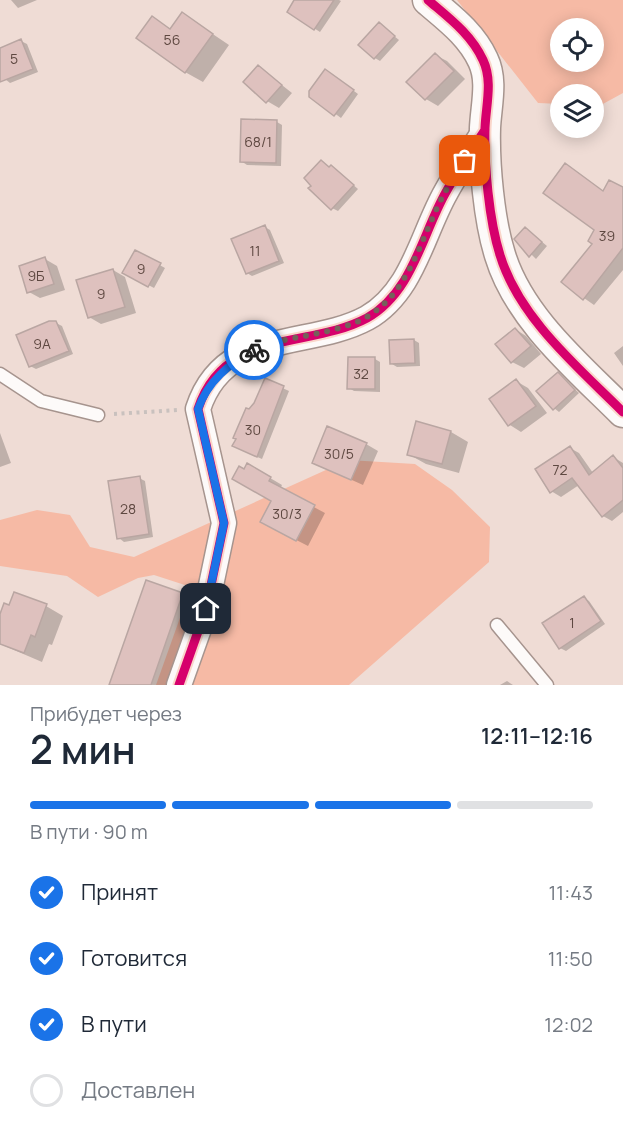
<!DOCTYPE html>
<html lang="ru">
<head>
<meta charset="utf-8">
<style>
	:root { --surface:#fff; --page:#f2f2f3; --text:#1f2937; --muted:#747a83; --line:#e0e1e3; --accent:#1a73e8 }
	body { margin:0; font-family:Manrope,sans-serif; background:var(--page); color:var(--text); height:100vh; display:flex; flex-direction:column; font-size:22px; white-space:nowrap }
	* { box-sizing:border-box; margin:0 }
	p { font-size:20px; color:var(--muted) }
	.icon { flex:none; width:33px; height:33px; fill:none; stroke:currentColor; stroke-width:2; stroke-linecap:round; stroke-linejoin:round }
	.map { position:relative; height:685px; overflow:hidden }
	.panel { display:flex; flex-direction:column; background:var(--surface); flex:1 }
	.panel>* { flex:none }
	.controls { position:absolute; left:550px; top:18px; display:grid; gap:12px }
	.controls a { display:grid; place-items:center; width:54px; height:54px; border-radius:50%; background:var(--surface); box-shadow:0 3px 15px #0003; font-size:30px }
	.pin { position:absolute; display:grid; place-items:center; width:51px; height:51px; color:#fff; margin:-26px; border-radius:12px; box-shadow:0 3px 9px #0006 }
	.courier { position:absolute; display:grid; place-items:center; width:60px; height:60px; margin:-30px; border:4px solid #1a73e8; border-radius:50%; background:#fff; color:#222; box-shadow:0 2px 8px #0007 }
	.overview em { font-style:normal; font-weight:600 }
	.overview div { display:flex; flex-direction:column-reverse }
	.overview { display:flex; align-items:center; justify-content:space-between; height:102px; padding:0 30px }
	h1 { font-size:39px; font-weight:600; line-height:45px }
	.bar { display:grid; grid-template-columns:repeat(4,1fr); gap:9px 6px; align-content:center; height:72px; padding:0 30px }
	.bar i { height:8px; border-radius:4px; background:var(--line) }
	.bar .selected { background:var(--accent) }
	.bar p { grid-column:span 4 }
	ol { padding:0 30px; list-style:none }
	li { display:flex; align-items:center; gap:18px; height:66px }
	li p { margin-inline-start:auto }
	li .icon { padding:6px; border-radius:50%; background:var(--accent); color:#fff; stroke-width:4 }
	li:last-child { color:var(--muted) }
	li i { width:33px; height:33px; border:3px solid var(--line); border-radius:50% }
	.map>svg:first-child { display:block }
	.green { fill:#f6baa5; fill-rule:evenodd }
	.shadow { fill:#0003 }
	.building { fill:#dec1be; stroke:#b9a6a2; stroke-width:1.5 }
	.lines { fill:none; stroke-linecap:round; stroke-linejoin:round }
	.service-casing { stroke:#a6948e; stroke-width:15 }
	.minor-casing { stroke:#a6948e; stroke-width:27 }
	.tertiary-casing { stroke:#a6948e; stroke-width:33 }
	.path { stroke:#c9c1be; stroke-width:4; stroke-dasharray:3 4.5; stroke-linecap:butt }
	.service { stroke:#fdfaf9; stroke-width:12 }
	.minor { stroke:#fdfaf9; stroke-width:24 }
	.tertiary { stroke:#fdfaf9; stroke-width:30 }
	.cycleway-casing { stroke:#fad6ca; stroke-width:13 }
	.cycleway { stroke:#d6006c; stroke-width:9 }
	.done { stroke:#75615a; stroke-width:6; stroke-dasharray:0 10.8 }
	.route { stroke:#1a73e8; stroke-width:8 }
	.labels { text-anchor:middle; dominant-baseline:central; stroke-width:5; stroke-linejoin:round; paint-order:stroke }
	.number-label { font-size:14px; fill:#5e4841 }
</style>
</head>
<body>
<div class="map">
<svg width="623" height="685" viewBox="0 0 623 685">
	<rect width="100%" height="100%" fill="#efdcd5"/>
	<path class="green" d="M457 0H623V93L601 105H594V94H561V104L538 103ZM561 28H594V62H561Z
		M348 460 415 464 452 490 490 527 489 562 349 685H156L191 587 154 575 138 578 98 597 67 576 0 566V520L37 510 70 515 90 547 134 557Z"/>
	<path class="shadow" d="M11 0H37L18 8Z
		M296 0H339L341 1 320 32 289 12Z
		M183 14 229 45 203 82 185 72 152 18 172 30Z
		M379 24 399 40 380 61 375 58Z
		M21 41 27 44 38 72 10 83 5 79 0 68V49Z
		M435 55 447 61 465 79 438 106 426 99 408 82Z
		M259 67 292 93 279 108 267 101Z
		M331 74 358 94 341 118 311 96Z
		M277 122 282 125 281 166 247 165 241 161Z
		M332 167 358 189 338 211 332 208Z
		M576 171 604 192 623 189V270L594 305 584 298 596 229Z
		M265 227 270 230 284 263 252 276 247 273Z
		M530 232 547 246 536 259 516 239Z
		M136 252 165 268 154 288 124 272Z
		M45 259 57 266 65 290 40 298 29 292Z
		M113 270 125 277 136 313 101 324 89 317Z
		M56 323 62 326 73 354 36 369 30 366Z
		M515 329 526 336 541 354 524 368 512 362Z
		M414 340 419 343 420 366 397 367 392 364Z
		M623 346V366L614 353Z
		M375 359 380 362V392L354 391 349 388Z
		M558 374 579 393 559 412 554 408Z
		M265 380 289 391 262 459 239 449 250 411Z
		M516 381 528 388 547 413 521 432 510 425 491 400Z
		M417 422 451 432 468 442 459 473 426 464 408 454Z
		M0 433 11 463 0 467Z
		M366 444 378 451 363 485 314 463Z
		M570 448 579 453 593 473 613 457 623 463V512L612 521 603 516 579 485 561 497 551 491Z
		M248 465 282 485 280 489 325 513 308 546 273 528V500L245 471Z
		M139 478 145 481 153 537 124 542 119 538Z
		M183 594 200 604 171 685H110Z
		M584 598 589 601 605 624 566 651 560 648Z
		M46 606 63 616 52 645 49 644 42 662 0 644V618L10 607Z
		M507 681 513 685H500Z"/>
	<path class="building" d="M294 0H334L314 30 287 12Z
		M182 12 213 34 185 73 136 38 152 16 170 29Z
		M379 22 395 36 374 59 358 45Z
		M21 39 33 69 0 82V48Z
		M435 53 454 71 425 100 406 82Z
		M258 65 282 85 266 103 243 82Z
		M325 69 354 90 334 116 309 97V91Z
		M241 119 277 120 276 163 240 162Z
		M321 160 329 167 331 165 354 185 331 210 308 188 311 186 304 178Z
		M565 163 603 191 609 180 623 187V248L583 300 561 282 592 244 588 241 594 230 543 193Z
		M265 225 279 261 246 274 231 239Z
		M525 227 542 242 529 257 514 239Z
		M135 250 161 263 148 287 122 273Z
		M45 257 54 284 27 293 19 266Z
		M113 269 125 307 88 318 76 280Z
		M49 321H56L69 351 29 367 16 335Z
		M515 328 531 346 511 363 495 344Z
		M414 339 415 363 390 364 389 340Z
		M348 357H375V389H347Z
		M558 372 575 390 553 410 536 391Z
		M265 378 284 386 257 457 232 446 236 439 233 438 246 408 249 409 254 403Z
		M516 379 536 406 508 426 489 399Z
		M416 421 451 431 442 464 407 455Z
		M327 426 367 443 351 480 312 463Z
		M570 446 589 475 613 455 623 468V500L602 517 572 478 550 493 535 469Z
		M247 463 271 477 269 481 315 505 296 541 260 522 271 501 232 479 239 466 244 469Z
		M140 476 149 534 117 539 108 481Z
		M146 580 183 593 151 685H109Z
		M14 592 47 604 35 637 31 635 24 653 0 644V614L4 603 9 605Z
		M584 596 601 621 559 649 542 623Z"/>
	<g class="lines">
		<g class="service-casing">
			<path id="service" d="M0 374 41 401 98 415
				M497 625 547 685"/>
		</g>
		<g class="minor-casing">
			<path id="minor" d="M179 685 206 609 224 523 198 409C224 328 310 349 367 318 413 292 422 234 446 192 458 170 472 150 485 130"/>
		</g>
		<g class="tertiary-casing">
			<path id="tertiary" d="M428 0C449 18 471 34 483 60 493 81 486 105 485 128 484 165 489 220 500 255 519 318 578 367 623 412"/>
		</g>
		<path class="path" d="M114 414 178 410"/>
		<use href="#service" class="service"/>
		<use href="#minor" class="minor"/>
		<use href="#tertiary" class="tertiary"/>
		<g class="cycleway-casing">
			<path id="cycleway" d="M428 0C449 18 471 34 483 60 493 81 486 105 485 128 484 165 489 220 500 255 519 318 578 367 623 412
				M179 685 206 609 224 523 198 409C224 328 310 349 367 318 413 292 422 234 446 192 458 170 472 150 485 130"/>
		</g>
		<use href="#cycleway" class="cycleway"/>
	</g>
	<g class="lines">
		<path class="done" d="M254 350C283 337 316 336 346 326 409 306 417 243 445 192 451 181 459 171 465 161"/>
		<path class="route" d="M206 609 224 523 198 409C208 381 229 364 254 350"/>
	</g>
	<g class="labels">
		<g class="number-label">
			<text x="172" y="39">56</text>
			<text x="14" y="58">5</text>
			<text x="258" y="141">68/1</text>
			<text x="607" y="235">39</text>
			<text x="255" y="250">11</text>
			<text x="141" y="268">9</text>
			<text x="36" y="275">9Б</text>
			<text x="101" y="293">9</text>
			<text x="42" y="343">9А</text>
			<text x="361" y="373">32</text>
			<text x="253" y="429">30</text>
			<text x="339" y="453">30/5</text>
			<text x="560" y="469">72</text>
			<text x="128" y="508">28</text>
			<text x="287" y="513">30/3</text>
			<text x="572" y="622">1</text>
		</g>
	</g>
</svg>
<div class="controls">
<a><svg class="icon" aria-label="locate" viewBox="0 0 24 24"><circle cx="12" cy="12" r="6"/><path d="M12 2v4M12 18v4M2 12h4M18 12h4"/></svg></a>
<a><svg class="icon" aria-label="layers" viewBox="0 0 24 24"><path d="M12 4l9 5-9 5-9-5zM3 14l9 5 9-5"/></svg></a>
</div>
<div class="pin" style="left:465px;top:161px;background:#ea580c"><svg class="icon" aria-label="bag" viewBox="0 0 24 24"><path d="M5 8h14l-1 12H6zM9 8a3 3 0 0 1 6 0"/></svg></div>
<div class="pin" style="left:206px;top:609px;background:#1f2937"><svg class="icon" aria-label="home" viewBox="0 0 24 24"><path d="M3 11l9-7 9 7M6 9v11h12V9"/></svg></div>
<div class="courier" style="left:254px;top:350px"><svg class="icon" aria-label="bike" viewBox="0 0 24 24"><circle cx="6" cy="16" r="4"/><circle cx="18" cy="16" r="4"/><path d="M6 16l4-8h5l3 8M10 8l3 8H6M13 5h3"/></svg></div>
</div>
<section class="panel">
<div class="overview"><div><h1>2 мин</h1><p>Прибудет через</p></div><em>12:11–12:16</em></div>
<div class="bar"><i class="selected"></i><i class="selected"></i><i class="selected"></i><i></i><p>В пути · 90 m</p></div>
<ol>
<li><svg class="icon" aria-label="check" viewBox="0 0 24 24"><path d="M5 12l5 5 9-10"/></svg>Принят<p>11:43</p></li>
<li><svg class="icon" aria-label="check" viewBox="0 0 24 24"><path d="M5 12l5 5 9-10"/></svg>Готовится<p>11:50</p></li>
<li><svg class="icon" aria-label="check" viewBox="0 0 24 24"><path d="M5 12l5 5 9-10"/></svg>В пути<p>12:02</p></li>
<li><i></i>Доставлен</li>
</ol>
</section>
</body>
</html>
